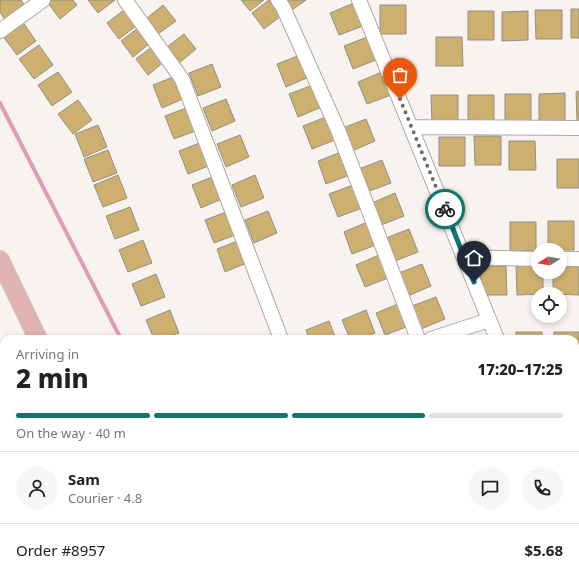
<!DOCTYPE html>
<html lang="en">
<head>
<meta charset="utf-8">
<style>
	:root { --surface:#fff; --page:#f6f6f6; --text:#222; --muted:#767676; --line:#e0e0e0; --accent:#0f766e }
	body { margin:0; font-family:"Noto Sans",sans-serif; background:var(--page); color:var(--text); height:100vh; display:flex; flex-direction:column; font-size:15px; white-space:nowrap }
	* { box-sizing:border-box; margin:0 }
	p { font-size:13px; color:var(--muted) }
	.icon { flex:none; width:22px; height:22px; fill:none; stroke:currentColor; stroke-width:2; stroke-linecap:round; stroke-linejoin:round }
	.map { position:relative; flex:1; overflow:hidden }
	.drawer { position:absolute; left:0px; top:335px; width:579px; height:248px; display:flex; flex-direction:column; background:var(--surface); border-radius:12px 12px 0 0; box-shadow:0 2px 6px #0003 }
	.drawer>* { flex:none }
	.needle { width:26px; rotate:259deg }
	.tools { position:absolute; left:531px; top:243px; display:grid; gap:8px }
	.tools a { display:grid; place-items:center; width:36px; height:36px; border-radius:50%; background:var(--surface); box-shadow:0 2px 6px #0003; font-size:20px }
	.pin { position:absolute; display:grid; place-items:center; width:34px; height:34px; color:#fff; margin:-41px -17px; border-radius:50% 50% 50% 0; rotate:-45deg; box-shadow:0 0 4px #0007 }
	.pin .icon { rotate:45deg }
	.courier { position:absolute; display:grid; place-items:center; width:40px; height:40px; margin:-20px; border:3px solid #0f766e; border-radius:50%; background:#fff; color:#222; box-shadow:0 1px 5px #0007 }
	.headline em { font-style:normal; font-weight:800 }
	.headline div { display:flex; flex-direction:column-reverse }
	.headline { display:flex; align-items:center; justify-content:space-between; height:68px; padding:0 16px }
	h1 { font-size:26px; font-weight:800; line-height:30px }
	.bar { display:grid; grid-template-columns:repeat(4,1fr); gap:6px 4px; align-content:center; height:48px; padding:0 16px }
	.bar i { height:5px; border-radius:3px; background:var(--line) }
	.bar .active { background:var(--accent) }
	.bar p { grid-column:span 4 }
	.line { display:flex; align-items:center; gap:10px; padding:0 16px; border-top:1px solid var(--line) }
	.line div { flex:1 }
	.round { display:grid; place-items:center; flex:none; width:42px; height:42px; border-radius:21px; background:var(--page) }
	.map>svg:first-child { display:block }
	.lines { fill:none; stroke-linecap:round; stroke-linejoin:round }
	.stream { stroke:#e09bb9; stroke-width:4 }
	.building { fill:#cdaf6f; stroke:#92908a }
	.minor-casing { stroke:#aea8a5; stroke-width:16 }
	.major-casing { stroke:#cfcece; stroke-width:20 }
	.minor { stroke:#fff; stroke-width:14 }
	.major { stroke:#e0b3b0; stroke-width:18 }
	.done { stroke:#6f6a68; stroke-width:4; stroke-dasharray:0 7.2 }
	.route { stroke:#0f766e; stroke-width:5 }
</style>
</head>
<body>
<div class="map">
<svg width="579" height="583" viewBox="0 0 579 583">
	<rect width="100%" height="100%" fill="#f9f3ef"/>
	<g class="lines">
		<path class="stream" d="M0 103 121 339
			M575 566 579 565"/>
	</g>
	<path class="building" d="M0 0H21L25 6 5 20 0 12Z
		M52 0H73L77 5 60 19 48 3Z
		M88 0H115L98 13Z
		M241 0H264L250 11Z
		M269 0 281 16 264 29 252 13Z
		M284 0H306L292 10Z
		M354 3 363 26 339 35 330 13Z
		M163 5 176 21 158 34 146 19Z
		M380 5H406V34H380Z
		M571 9H579V38H571Z
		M124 10 136 26 119 39 107 23Z
		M535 10H562V39H536Z
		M468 11H494V40H468Z
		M528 11V40L502 41V12Z
		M22 21 36 41 17 55 2 35Z
		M138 28 150 43 133 57 121 41Z
		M184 34 196 49 179 63 167 47Z
		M367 37 376 60 353 69 344 46Z
		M436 37H462L463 66H436Z
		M39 45 53 65 34 79 19 59Z
		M153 46 165 61 148 75 136 59Z
		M300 55 309 77 286 87 277 64Z
		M212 64 221 87 198 96 189 73Z
		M58 72 72 92 52 106 38 85Z
		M382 72 391 95 367 104 358 82Z
		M176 76 185 98 162 108 153 85Z
		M313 85 322 107 298 117 289 94Z
		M579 91V121H577L576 92Z
		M565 93V122H539V94Z
		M505 94H531V123H505Z
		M431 95H458V124H432Z
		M468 95H494V124H468Z
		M226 99 235 121 212 131 203 108Z
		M78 100 92 120 73 134 58 114Z
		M189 107 198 130 174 139 165 116Z
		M326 117 335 140 312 149 303 126Z
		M366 119 375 141 352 151 343 128Z
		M98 125 107 147 84 157 75 134Z
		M240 135 249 157 226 167 217 144Z
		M474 136H501V165H475Z
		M439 137H465V166H439Z
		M509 141H535L536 170H509Z
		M202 142 211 165 188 174 179 151Z
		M108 150 117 173 93 182 84 159Z
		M341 152 350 175 326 184 318 161Z
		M557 159H579V188H557Z
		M382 160 391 183 367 192 359 169Z
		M118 175 127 198 103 207 94 185Z
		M255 175 264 198 241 207 232 185Z
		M215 176 224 198 201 208 192 185Z
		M353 185 362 208 338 217 329 194Z
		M395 193 404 216 381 225 372 203Z
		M130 207 139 230 115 239 106 216Z
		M229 211 238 234 214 243 205 220Z
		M268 211 277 233 254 243 245 220Z
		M548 221H574V250H548Z
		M367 222 376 245 352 254 344 232Z
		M510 222H536V251H510Z
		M409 229 418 252 395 261 386 238Z
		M143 240 152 263 128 272 119 250Z
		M240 240 249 262 225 272 217 249Z
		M379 255 388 278 365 287 356 265Z
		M422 264 431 286 408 296 399 273Z
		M538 265V272H543V294L517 295 516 266Z
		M480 266H506L507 295H481Z
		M560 266H579V295L553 294V272H560Z
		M156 274 165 297 141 306 132 284Z
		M436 297 445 319 421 329 412 306Z
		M400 303 409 326 385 335 376 313Z
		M170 310 179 333 163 339H154L146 320Z
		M366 310 375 333 359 339H350L342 320Z
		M329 321 336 339H309L306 330Z
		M516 332H542V339H516Z
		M554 332H579V361H575V339H554Z
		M387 579 412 580V583H387Z"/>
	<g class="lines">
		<g class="minor-casing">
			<path id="minor" d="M125 0 182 79 281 339
				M278 0 283 7 338 130 418 339
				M359 0 497 339
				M0 31 43 0
				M412 127 579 128
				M464 257 538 259
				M560 259H579
				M431 339 489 320
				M575 538 579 549"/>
		</g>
		<g class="major-casing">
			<path id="major" d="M0 260 38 339
				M154 579 156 583"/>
		</g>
		<use href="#minor" class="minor"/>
		<use href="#major" class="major"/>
	</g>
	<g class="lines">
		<path class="done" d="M400 99 445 209"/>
		<path class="route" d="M445 209 474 282"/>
	</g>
</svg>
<div class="tools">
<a><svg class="needle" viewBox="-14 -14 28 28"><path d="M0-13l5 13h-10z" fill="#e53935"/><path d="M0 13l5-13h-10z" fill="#767676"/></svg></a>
<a><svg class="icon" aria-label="locate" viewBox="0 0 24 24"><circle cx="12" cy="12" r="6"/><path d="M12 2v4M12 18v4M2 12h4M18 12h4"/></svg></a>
</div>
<div class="pin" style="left:400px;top:99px;background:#ea580c"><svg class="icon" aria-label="bag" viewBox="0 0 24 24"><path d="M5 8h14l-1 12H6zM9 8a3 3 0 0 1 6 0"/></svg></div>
<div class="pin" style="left:474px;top:282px;background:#1f2937"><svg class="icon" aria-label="home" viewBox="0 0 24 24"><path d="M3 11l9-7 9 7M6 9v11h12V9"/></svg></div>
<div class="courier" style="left:445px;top:209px"><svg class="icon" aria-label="bike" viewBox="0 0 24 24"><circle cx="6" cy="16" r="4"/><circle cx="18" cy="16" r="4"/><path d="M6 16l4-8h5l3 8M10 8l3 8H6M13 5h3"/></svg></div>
<section class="drawer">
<div class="headline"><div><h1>2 min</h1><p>Arriving in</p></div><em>17:20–17:25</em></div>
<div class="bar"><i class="active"></i><i class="active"></i><i class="active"></i><i></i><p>On the way · 40 m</p></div>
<div class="line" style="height:72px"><a class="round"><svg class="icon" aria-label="person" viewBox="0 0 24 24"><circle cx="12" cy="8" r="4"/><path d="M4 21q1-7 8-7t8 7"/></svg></a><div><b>Sam</b><p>Courier · 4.8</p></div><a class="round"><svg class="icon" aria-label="chat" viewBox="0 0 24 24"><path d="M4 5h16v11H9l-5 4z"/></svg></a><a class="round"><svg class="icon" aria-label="phone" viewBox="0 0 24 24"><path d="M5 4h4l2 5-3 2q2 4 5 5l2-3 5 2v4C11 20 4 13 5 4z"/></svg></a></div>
<div class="line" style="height:52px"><div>Order #8957</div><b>$5.68</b></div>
</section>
</div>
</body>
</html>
